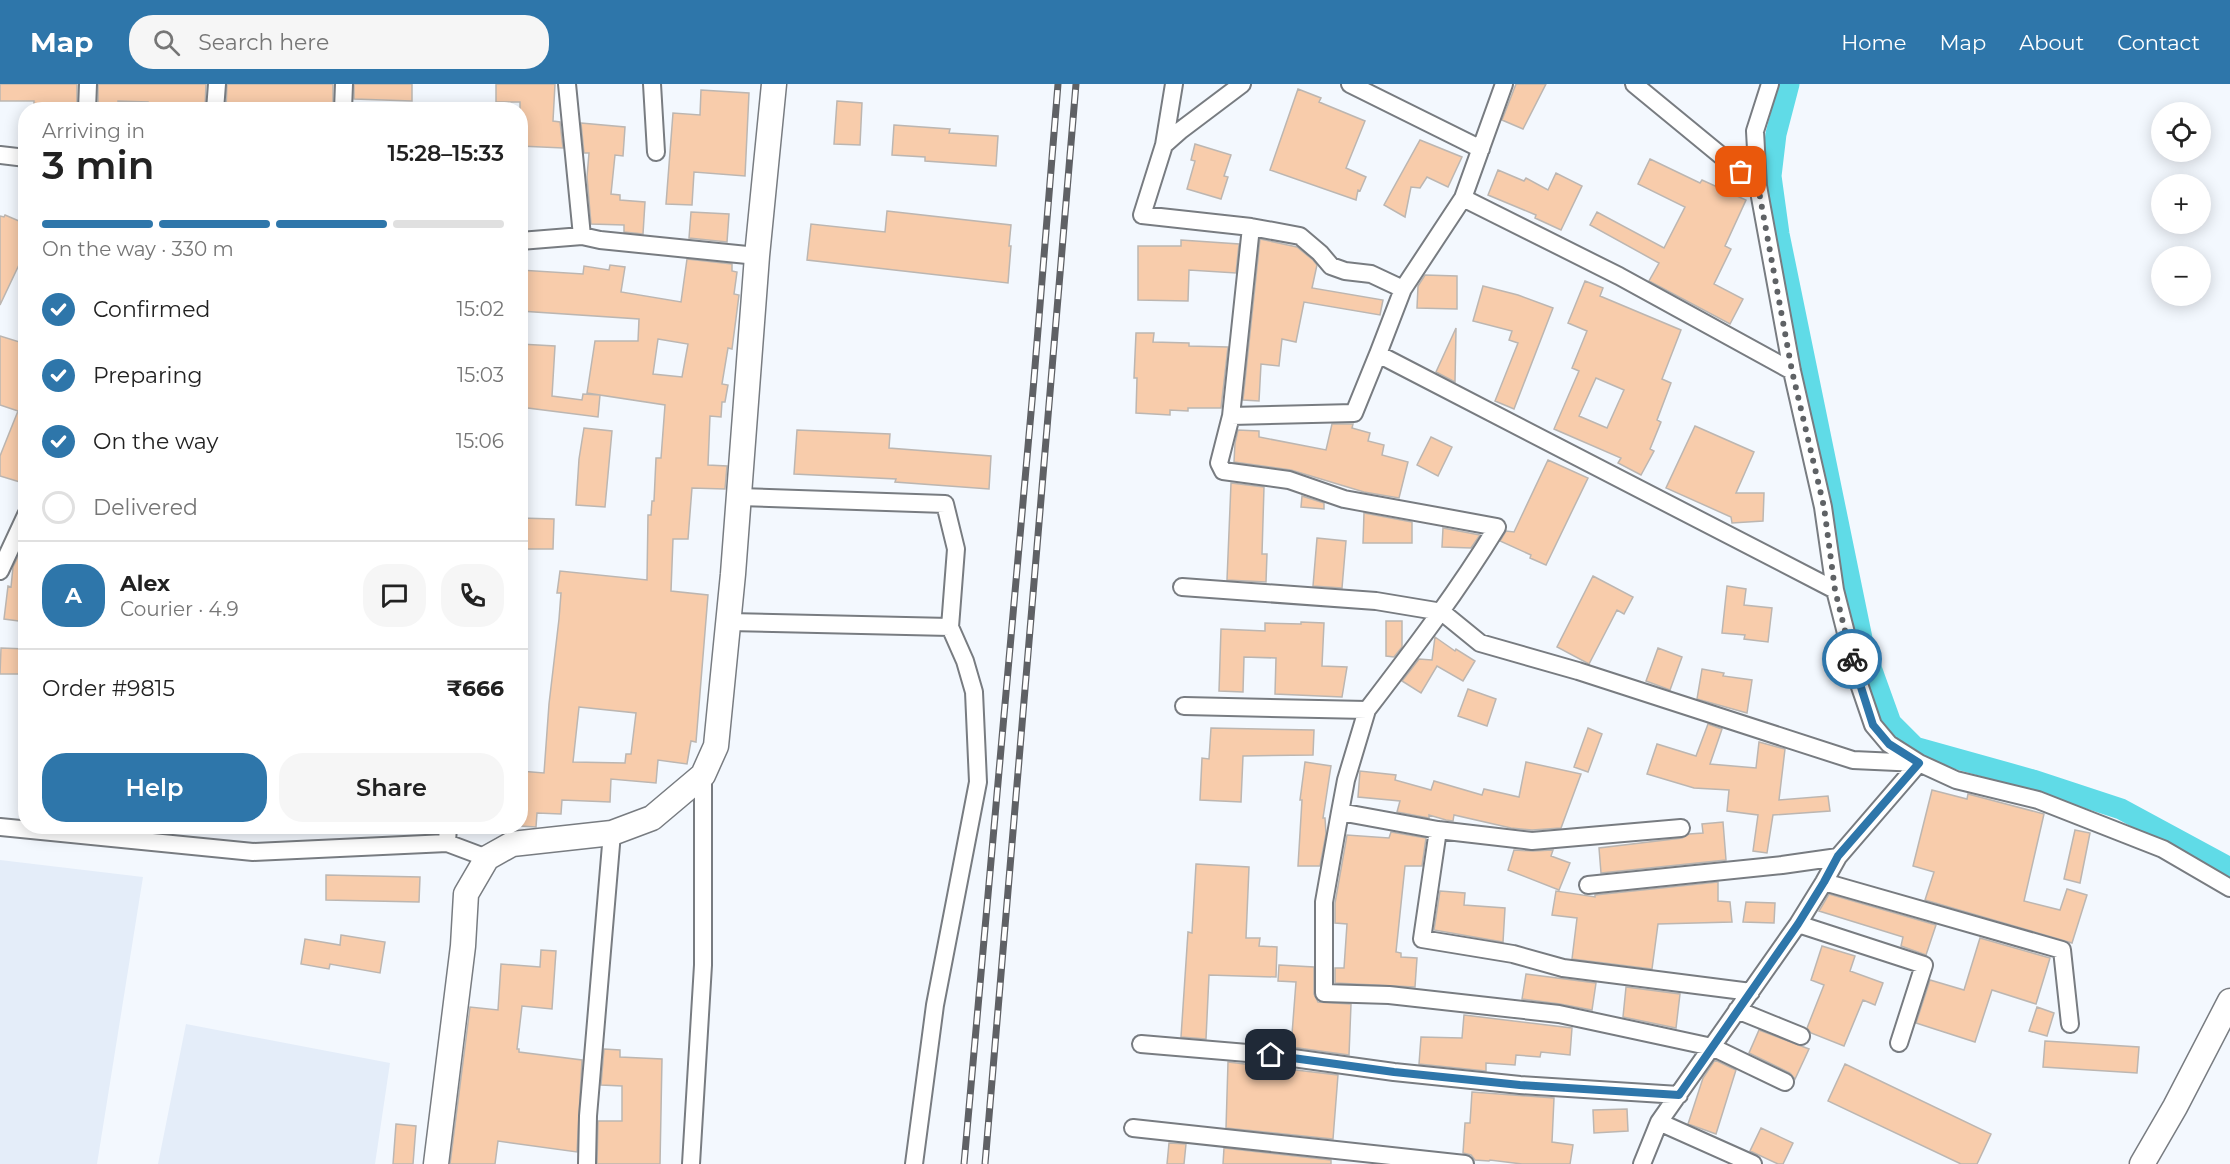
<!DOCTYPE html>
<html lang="en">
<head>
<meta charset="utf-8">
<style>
	:root { --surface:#fff; --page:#f6f6f6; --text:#222; --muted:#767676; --line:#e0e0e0; --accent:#2e76aa }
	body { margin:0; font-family:Montserrat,sans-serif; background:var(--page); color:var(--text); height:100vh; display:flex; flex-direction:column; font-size:22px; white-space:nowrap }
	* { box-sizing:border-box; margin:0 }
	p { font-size:20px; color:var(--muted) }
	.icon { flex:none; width:33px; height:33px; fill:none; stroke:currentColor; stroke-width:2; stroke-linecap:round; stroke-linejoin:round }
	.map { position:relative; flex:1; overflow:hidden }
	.panel { position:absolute; left:18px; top:18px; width:510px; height:732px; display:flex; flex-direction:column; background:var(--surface); border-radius:24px; box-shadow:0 3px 15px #0003 }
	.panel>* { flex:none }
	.controls { position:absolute; left:2151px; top:18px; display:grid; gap:12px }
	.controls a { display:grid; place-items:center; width:60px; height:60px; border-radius:50%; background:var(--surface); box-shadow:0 3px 15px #0003; font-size:30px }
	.pin { position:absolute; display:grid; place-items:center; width:51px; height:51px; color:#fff; margin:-26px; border-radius:12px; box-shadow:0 3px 9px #0006 }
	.courier { position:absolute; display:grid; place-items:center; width:60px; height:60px; margin:-30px; border:4px solid #2e76aa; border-radius:50%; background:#fff; color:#222; box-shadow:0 2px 8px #0007 }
	.headline em { font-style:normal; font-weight:600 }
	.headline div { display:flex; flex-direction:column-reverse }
	.headline { display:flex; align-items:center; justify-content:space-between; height:102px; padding:0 24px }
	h1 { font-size:39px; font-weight:600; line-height:45px }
	.bar { display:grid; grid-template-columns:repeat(4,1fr); gap:9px 6px; align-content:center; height:72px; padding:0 24px }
	.bar i { height:8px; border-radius:4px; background:var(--line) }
	.bar .active { background:var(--accent) }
	.bar p { grid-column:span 4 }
	.line { display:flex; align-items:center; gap:15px; padding:0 24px; border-top:2px solid var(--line) }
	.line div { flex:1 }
	.round { display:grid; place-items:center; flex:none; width:63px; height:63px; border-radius:24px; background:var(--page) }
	ol { padding:0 24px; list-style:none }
	li { display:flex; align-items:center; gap:18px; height:66px }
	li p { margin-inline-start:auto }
	li .icon { padding:6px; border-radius:50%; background:var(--accent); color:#fff; stroke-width:4 }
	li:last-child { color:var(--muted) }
	li i { width:33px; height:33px; border:3px solid var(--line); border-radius:50% }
	.primary-button { display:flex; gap:12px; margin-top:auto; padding:12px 24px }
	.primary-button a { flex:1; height:69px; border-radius:24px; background:var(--accent); color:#fff; font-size:24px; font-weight:600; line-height:69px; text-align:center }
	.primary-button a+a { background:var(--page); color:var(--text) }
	header { display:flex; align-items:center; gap:36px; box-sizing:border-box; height:84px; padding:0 30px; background:var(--accent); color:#fff }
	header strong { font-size:28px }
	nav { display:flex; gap:33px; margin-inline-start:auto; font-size:21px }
	.search { width:420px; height:54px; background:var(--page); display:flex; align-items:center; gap:15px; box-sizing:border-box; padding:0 21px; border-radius:24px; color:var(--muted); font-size:22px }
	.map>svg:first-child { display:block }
	.built { fill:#e4edf9 }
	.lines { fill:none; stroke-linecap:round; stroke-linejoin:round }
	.canal { stroke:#60dbe7; stroke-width:21 }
	.building { fill:#f8ccab; stroke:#bcb6b1; stroke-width:1.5; fill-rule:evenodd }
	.street-casing { stroke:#787c81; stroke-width:20 }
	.secondary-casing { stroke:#787c81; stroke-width:27 }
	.street { stroke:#fff; stroke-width:16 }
	.secondary { stroke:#fff; stroke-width:24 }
	.rail-casing { stroke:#5f6165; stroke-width:7 }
	.rail { stroke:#fff; stroke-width:4.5; stroke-dasharray:14; stroke-linecap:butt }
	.done { stroke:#5f6265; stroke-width:6; stroke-dasharray:0 10.8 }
	.route { stroke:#2e76aa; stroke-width:8 }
</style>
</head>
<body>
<header>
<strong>Map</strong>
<div class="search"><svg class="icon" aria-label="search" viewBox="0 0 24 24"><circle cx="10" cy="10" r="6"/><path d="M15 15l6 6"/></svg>Search here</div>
<nav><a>Home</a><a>Map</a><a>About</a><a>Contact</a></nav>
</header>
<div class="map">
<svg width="2230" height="1080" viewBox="0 0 2230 1080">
	<rect width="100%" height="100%" fill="#f3f8fe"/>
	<path class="built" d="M0 776 143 793 97 1080H0Z
		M186 940 390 979 375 1080H158Z"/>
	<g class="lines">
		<path class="canal" d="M1789 0 1776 50 1771 92 1779 150 1864 564 1891 639 1915 663 2033 696 2121 725 2230 784"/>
	</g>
	<path class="building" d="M0 0H77V26H34V17H0Z
		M98 0H206L205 24 148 21V18L118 17V26H98Z
		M227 0H333V26L226 25Z
		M354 0H412V17L354 15Z
		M496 0H555L553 37 560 38 563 64 520 62V18H496Z
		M1516 0H1546L1523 45 1502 36Z
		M1298 5 1321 14 1319 18 1365 37 1346 84 1366 93 1360 107 1358 106 1356 116 1270 86Z
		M701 6 749 9 745 92 694 88 692 121 666 120 673 29 700 31Z
		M837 17 862 19 860 61 834 60Z
		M581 39 625 43 623 72 615 71 611 110 620 111V116L645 118 643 150 624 148V141L591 140 587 93 589 69H584Z
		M894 41 950 45 949 49 998 52 996 82 925 77V73L892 71Z
		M1420 56 1462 73 1448 103 1427 93 1420 104 1411 103 1405 133 1384 121Z
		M1195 60 1231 71 1224 92 1228 93 1221 115 1187 105 1195 77 1191 76Z
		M1650 75 1700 99 1702 96 1746 116 1725 162 1731 165 1714 200 1743 215 1730 240 1649 197 1659 179 1590 141 1597 128 1664 164 1685 123 1638 100Z
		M1498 86 1524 97 1526 94 1548 106 1556 89 1582 102 1561 146 1535 134 1536 131 1488 111Z
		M887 127 1011 141 1009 162H1011L1008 199 807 176 811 140 885 148Z
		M691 128 729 130 727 158 689 154Z
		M5 131 26 140V166L0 221V132L4 133Z
		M1260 155 1297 163 1313 176 1317 181 1312 204 1383 216 1380 231 1304 218 1296 258 1282 255 1279 282 1261 280 1259 317 1243 316Z
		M1181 156 1239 160 1236 189 1189 186 1188 217 1138 216V162H1181Z
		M687 175 732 180V187L737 188 734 210 739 211 732 265 728 264 722 300 728 301 725 318H722L721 333 710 332 708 381 727 382 725 405 692 404 688 455H673L671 507 708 511 696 658 691 657 687 680 658 676 656 699 611 695 610 718 562 716 561 730 537 729 536 743 520 742V687L544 689 549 620 559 535 561 509H557L560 487 647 496 648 431H651L652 417H654L656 374H661L665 321 587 309 595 257H638L639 235 520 227V186L583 190 584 182 609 186 610 181 625 183 621 208 681 218ZM658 255 688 260 682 293 653 290ZM579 623 636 629 631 670H626L625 679 573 678Z
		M1425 191 1457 192V225L1417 224 1418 202Z
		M1585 197 1603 204 1600 212 1681 246 1662 295 1671 299 1657 336 1661 338 1650 365 1654 367 1641 391 1618 379 1621 374 1554 345 1579 287 1572 284 1587 247 1568 239ZM1596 294 1624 306 1607 344 1579 332Z
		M1483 202 1518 211 1553 224 1514 325 1495 317 1518 259 1509 256 1512 247 1473 237Z
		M1456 244 1455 298 1436 288Z
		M1136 249H1154L1153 258 1189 259V262L1228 263 1221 324H1188V327L1170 326V331L1136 329 1137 294H1134Z
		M0 252 26 260V379L20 398 0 392V372L18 327 0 321Z
		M520 260 555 262 552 312 582 316 583 310 600 311 598 333 520 323Z
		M1332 340H1353L1352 344 1370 349 1368 357 1384 361 1382 371 1408 378 1399 414 1364 408 1291 386 1234 378 1235 359 1238 346 1259 347V353L1326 366Z
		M1695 342 1754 368 1736 409H1764L1763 437 1732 439 1731 433 1666 404Z
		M584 344 612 347 605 423 576 421 579 375Z
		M797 346 890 350 889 364 991 372 989 405 895 398 896 395 794 390Z
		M1431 353 1452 363 1438 392 1417 381Z
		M1548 376 1588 394 1546 481 1530 474 1531 471 1500 457 1506 447 1514 448Z
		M1231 399 1264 403 1262 470H1267L1266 498 1227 496Z
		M1302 412 1324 419V425L1301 423Z
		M1364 429 1412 438V459H1363Z
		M520 434 554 435 553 465H520Z
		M1443 444 1480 451 1471 464 1442 463Z
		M1317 454 1346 457 1342 504 1313 502Z
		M22 465H26V538L4 535 8 502 11 503 13 483Z
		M1593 492 1633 513 1624 530 1617 526 1589 580 1557 563Z
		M1727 502 1746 505 1744 521 1772 524 1768 558 1744 555 1745 551 1722 549Z
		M1386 537H1402V563L1394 573 1386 572Z
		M1301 538 1324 539 1322 582 1347 583 1342 613 1275 610 1276 574 1244 573 1243 608 1219 607 1221 545 1265 547V539L1301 540Z
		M1435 553 1455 567 1456 565 1475 577 1463 597 1437 582 1421 609 1402 597 1419 575 1432 576Z
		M1 564 26 565V590H0Z
		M1658 564 1682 573 1670 606 1646 597Z
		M1702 585 1724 589 1723 592 1752 596 1747 629 1697 615Z
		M1468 605 1496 615 1487 642 1458 632Z
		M1708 640 1722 645 1710 680 1756 684 1759 658 1785 665 1779 716 1828 712 1830 727 1773 731 1767 769 1753 767 1758 731 1727 727 1729 706 1694 704 1647 690 1657 660 1696 672Z
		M1211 644 1314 646 1313 671 1243 672 1241 718 1200 716 1202 674 1209 675Z
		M1588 644 1602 650 1588 688 1574 683Z
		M1305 678 1331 682 1323 734H1325L1326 750 1320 782H1298L1302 716H1300Z
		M1526 678 1581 690 1561 744 1532 746 1511 744 1454 731 1453 737 1446 736 1429 731V734L1397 728 1400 717 1358 713 1360 687 1396 691 1395 696 1431 706 1434 697 1482 711 1484 705 1519 713Z
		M1932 706 1967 715 1968 710 2044 730 2024 817 2060 826 2067 805 2087 811 2072 859 1925 816 1934 788 1913 782Z
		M1723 738 1726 776 1601 789 1599 764 1682 754 1689 750 1703 749 1702 740Z
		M2075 746 2090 749 2080 799 2064 795Z
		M1391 748 1426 754 1422 782H1405L1396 868 1401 869V873L1417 874 1415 903 1335 899V884H1344L1347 840 1335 839V819L1347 751 1389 754Z
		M1514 766 1533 767 1553 766 1551 772 1570 779 1559 806 1508 786Z
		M1196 780 1249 783 1246 854H1260L1259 862 1277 863 1276 893 1209 891 1206 955 1181 953 1188 848 1192 849Z
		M326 791 420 793 419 818 326 816Z
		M1718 798V817L1730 818 1732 838 1658 840 1652 885 1572 875 1577 834 1552 831 1556 807 1595 813V811Z
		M1440 807 1465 809 1464 821 1505 824 1503 858 1434 846Z
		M1829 810 1936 841 1926 871 1901 862 1903 853 1819 827Z
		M1746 818 1775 819 1774 839 1743 838Z
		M341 851 385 858 380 889 330 880 329 885 301 880 305 855 340 861Z
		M1980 854 2050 874 2036 920 1992 906 1975 958 1916 939 1930 896 1964 906Z
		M1822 862 1855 872 1850 887 1883 899 1875 921 1863 916 1844 962 1811 949 1807 944 1824 901 1811 896Z
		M541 866 556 867 552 925 522 922 517 965H519V968L582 976 577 1068 498 1057 495 1080H450L470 923 498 926 501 880 540 883Z
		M1279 881 1314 883V910L1318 918 1351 920 1349 971 1291 963 1296 898 1278 897Z
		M1526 890 1596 899 1592 926 1560 920 1522 915Z
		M1626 903 1680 910 1676 944 1623 933Z
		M2037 923 2054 929 2047 952 2029 947Z
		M1464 931 1572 944 1570 971 1541 968 1540 973 1516 971 1515 981 1486 979V987L1419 980 1421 953 1462 954Z
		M1759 946 1809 965 1795 995 1790 989 1749 969Z
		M2045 957 2139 963 2137 989 2043 983Z
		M604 965 620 966V973L662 975 660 1080H597L598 1037H622V1002L601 1001Z
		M1715 976 1736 986 1716 1050 1688 1040 1703 994Z
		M1228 978 1338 991 1333 1055 1226 1044Z
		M1845 980 1991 1050 1977 1080H1961L1828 1017Z
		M1472 1008 1554 1014 1552 1058 1573 1061 1570 1080H1522L1490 1076 1489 1077 1475 1076 1471 1071 1463 1069 1465 1039H1470Z
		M1627 1025 1628 1047 1594 1049 1593 1026Z
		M396 1040 416 1042 413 1080H393Z
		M1761 1044 1793 1059 1783 1080H1778L1750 1067Z
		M1169 1059 1186 1060 1184 1080H1167Z
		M1224 1064 1331 1076V1080H1223Z"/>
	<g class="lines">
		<g class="street-casing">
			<path id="street" d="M567 0 582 152
				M652 0 656 68
				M1174 0 1164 61 1142 131 1251 143 1231 332
				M1350 0 1481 65
				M1634 0 1758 102 1792 287 1823 423 1835 506 1859 600 1873 641 1889 660 1919 679 1956 696 2038 716 2163 765 2230 804
				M87 26 88 0
				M215 26 217 0
				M343 26 344 0
				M1164 61 1181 46 1242 0
				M0 71 26 74
				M1758 102 1755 47 1770 0
				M1463 114 1504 0
				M1251 143 1300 152 1320 169 1331 182 1345 187 1371 190 1403 205
				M520 157 582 152 600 156 757 172
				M1378 270 1403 205 1463 114 1619 192 1792 287
				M739 413 945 420 956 465 950 543
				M0 487 26 431
				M1182 503 1376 517 1442 528 1480 559 1578 587 1853 676 1919 679 1838 773 1824 798 1798 840 1659 1038 1642 1080
				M729 538 950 543 965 577 974 608 978 698 935 921 914 1080
				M1184 622 1367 626C1413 566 1458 507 1497 443L1344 415 1289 396 1223 387 1219 379 1231 332 1354 329 1378 270 1835 506
				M1367 626 1346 696 1340 728 1438 746 1532 757 1681 744
				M1340 728 1324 818V909L1389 911 1559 930 1712 963 1785 998
				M0 743 253 768 447 759 487 774
				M1438 746 1422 855 1513 870 1563 884 1751 908
				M447 759 448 742
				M1824 798 2062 866 2070 940
				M1588 801 1782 781 1838 773
				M1798 840 1924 881 1899 959
				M1737 926 1801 952
				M1141 960 1271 971 1394 988 1520 1001 1679 1011
				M1659 1038 1753 1080
				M1133 1044 1465 1080
				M587 1080 588 1032 612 749
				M691 1080 703 881V691"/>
		</g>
		<g class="secondary-casing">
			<path id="secondary" d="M436 1080 463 862 466 810 487 774 512 760 612 749 652 734 703 691 716 662 733 490 757 172 774 0
				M2142 1080 2175 1023 2230 917"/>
		</g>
		<use href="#street" class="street"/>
		<use href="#secondary" class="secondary"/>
		<g class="rail-casing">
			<path id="rail" d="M964 1080 1034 295 1058 0
				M985 1080 1076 0"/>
		</g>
		<use href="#rail" class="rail"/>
	</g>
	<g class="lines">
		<path class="done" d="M1741 88 1758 102 1792 287 1824 423 1835 506 1852 575"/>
		<path class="route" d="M1271 971 1394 988 1520 1001 1679 1011 1798 840 1824 798 1838 772 1919 679 1889 660 1873 641 1852 575"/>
	</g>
</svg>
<div class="controls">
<a><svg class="icon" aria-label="locate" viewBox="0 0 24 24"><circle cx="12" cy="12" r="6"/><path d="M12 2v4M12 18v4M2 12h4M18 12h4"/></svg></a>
<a>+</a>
<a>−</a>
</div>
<div class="pin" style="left:1741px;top:88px;background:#ea580c"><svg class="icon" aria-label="bag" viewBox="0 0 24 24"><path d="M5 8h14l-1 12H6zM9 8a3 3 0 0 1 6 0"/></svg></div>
<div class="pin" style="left:1271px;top:971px;background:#1f2937"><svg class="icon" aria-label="home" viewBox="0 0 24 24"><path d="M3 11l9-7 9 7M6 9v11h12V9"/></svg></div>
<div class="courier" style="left:1852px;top:575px"><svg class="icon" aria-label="bike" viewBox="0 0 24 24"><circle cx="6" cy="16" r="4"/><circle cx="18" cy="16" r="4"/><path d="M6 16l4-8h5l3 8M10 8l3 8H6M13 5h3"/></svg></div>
<section class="panel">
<div class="headline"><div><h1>3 min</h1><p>Arriving in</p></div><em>15:28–15:33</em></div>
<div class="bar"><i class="active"></i><i class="active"></i><i class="active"></i><i></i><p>On the way · 330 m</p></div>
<ol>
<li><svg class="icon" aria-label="check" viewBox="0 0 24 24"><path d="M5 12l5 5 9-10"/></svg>Confirmed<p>15:02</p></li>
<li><svg class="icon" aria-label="check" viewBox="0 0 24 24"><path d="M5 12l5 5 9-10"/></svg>Preparing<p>15:03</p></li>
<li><svg class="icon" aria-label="check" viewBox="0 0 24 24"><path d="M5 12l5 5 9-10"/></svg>On the way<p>15:06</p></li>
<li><i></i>Delivered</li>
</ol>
<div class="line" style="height:108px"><b class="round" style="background:var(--accent);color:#fff">A</b><div><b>Alex</b><p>Courier · 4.9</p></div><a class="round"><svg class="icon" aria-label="chat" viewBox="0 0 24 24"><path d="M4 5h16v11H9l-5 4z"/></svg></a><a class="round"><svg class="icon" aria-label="phone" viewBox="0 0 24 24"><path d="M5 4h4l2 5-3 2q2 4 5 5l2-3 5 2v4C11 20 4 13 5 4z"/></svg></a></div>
<div class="line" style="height:78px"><div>Order #9815</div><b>₹666</b></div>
<div class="primary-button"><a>Help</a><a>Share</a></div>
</section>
</div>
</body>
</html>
